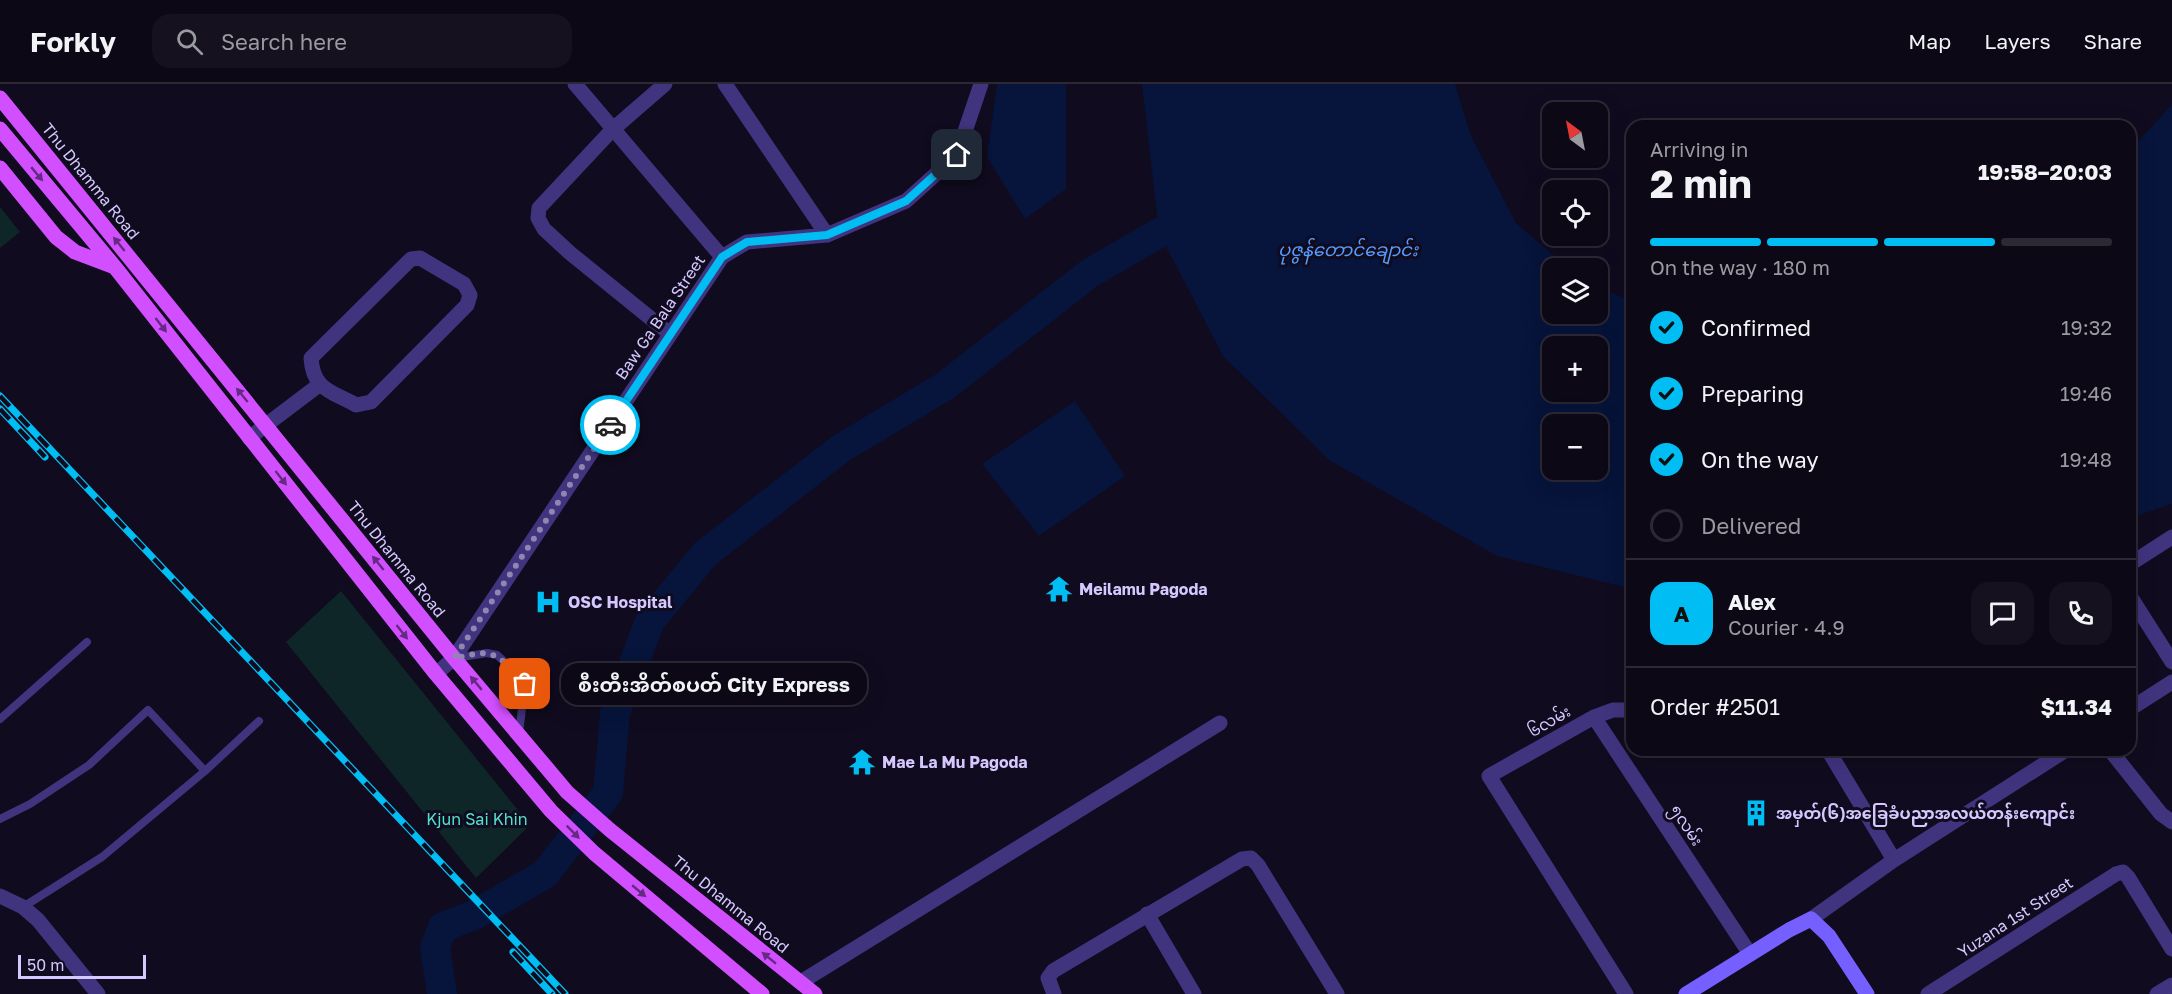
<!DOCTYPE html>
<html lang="en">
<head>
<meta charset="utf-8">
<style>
	:root { --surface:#0c0816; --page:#15111f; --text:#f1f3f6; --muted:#9a9aa1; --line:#2c2935; --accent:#00bef3 }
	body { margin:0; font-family:"Golos Text","Noto Sans Myanmar",sans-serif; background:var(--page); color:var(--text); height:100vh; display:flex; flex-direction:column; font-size:22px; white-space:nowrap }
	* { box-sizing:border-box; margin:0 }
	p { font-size:20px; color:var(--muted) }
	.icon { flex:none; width:33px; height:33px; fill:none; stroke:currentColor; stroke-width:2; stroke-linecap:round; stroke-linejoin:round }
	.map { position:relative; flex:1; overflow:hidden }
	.side { position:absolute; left:1626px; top:36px; width:510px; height:636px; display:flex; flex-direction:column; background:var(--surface); border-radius:18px; box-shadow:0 6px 24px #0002,0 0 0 2px var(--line) }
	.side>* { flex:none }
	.needle { width:39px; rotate:328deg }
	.controls { position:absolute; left:1542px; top:18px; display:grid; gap:12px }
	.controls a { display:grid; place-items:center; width:66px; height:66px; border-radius:12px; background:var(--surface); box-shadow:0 6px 24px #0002,0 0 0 2px var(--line); font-size:30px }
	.scale { position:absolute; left:18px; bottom:15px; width:128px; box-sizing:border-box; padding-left:6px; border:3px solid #d5c8ff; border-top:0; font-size:16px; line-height:21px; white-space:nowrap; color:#d5c8ff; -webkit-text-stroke:4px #100b1e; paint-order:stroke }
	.pin { position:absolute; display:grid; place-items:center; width:51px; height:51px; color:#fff; margin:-26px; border-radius:12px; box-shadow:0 3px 9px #0006 }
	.courier { position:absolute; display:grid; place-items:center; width:60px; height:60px; margin:-30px; border:4px solid #00bef3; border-radius:50%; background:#fff; color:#222; box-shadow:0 2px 8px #0007 }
	.bubble { position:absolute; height:42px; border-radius:18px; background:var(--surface); box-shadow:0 6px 24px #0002,0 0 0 2px var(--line); font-size:20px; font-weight:700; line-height:42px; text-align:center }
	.head em { font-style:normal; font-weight:700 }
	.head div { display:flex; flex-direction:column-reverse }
	.head { display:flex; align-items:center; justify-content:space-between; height:102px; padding:0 24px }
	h1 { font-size:39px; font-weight:700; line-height:45px }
	.bar { display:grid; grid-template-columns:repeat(4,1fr); gap:9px 6px; align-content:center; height:72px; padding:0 24px }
	.bar i { height:8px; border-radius:4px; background:var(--line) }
	.bar .active { background:var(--accent) }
	.bar p { grid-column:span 4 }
	.line { display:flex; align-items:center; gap:15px; padding:0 24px; border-top:2px solid var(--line) }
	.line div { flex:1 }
	.round { display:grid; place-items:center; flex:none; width:63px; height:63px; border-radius:18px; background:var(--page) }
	ol { padding:0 24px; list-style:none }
	li { display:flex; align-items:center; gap:18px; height:66px }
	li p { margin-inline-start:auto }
	li .icon { padding:6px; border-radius:50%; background:var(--accent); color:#111; stroke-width:4 }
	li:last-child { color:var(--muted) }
	li i { width:33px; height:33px; border:3px solid var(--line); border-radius:50% }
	header { display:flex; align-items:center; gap:36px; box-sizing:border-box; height:84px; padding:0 30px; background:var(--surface); border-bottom:2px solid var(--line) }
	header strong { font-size:28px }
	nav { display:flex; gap:33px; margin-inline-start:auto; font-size:21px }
	.search { width:420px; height:54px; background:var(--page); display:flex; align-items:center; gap:15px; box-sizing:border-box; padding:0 21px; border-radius:18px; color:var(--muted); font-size:22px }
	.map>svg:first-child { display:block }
	.green { fill:#0e2628 }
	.water { fill:#07143b; fill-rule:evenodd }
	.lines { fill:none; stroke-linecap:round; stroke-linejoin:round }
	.river { stroke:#07143b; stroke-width:30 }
	.lane { stroke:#40347f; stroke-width:8 }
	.street { stroke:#40347f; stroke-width:15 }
	.secondary { stroke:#765fff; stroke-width:15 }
	.primary { stroke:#d24fff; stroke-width:15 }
	.rail-casing { stroke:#00bef3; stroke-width:7 }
	.rail { stroke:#100b1e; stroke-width:4.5; stroke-dasharray:14; stroke-linecap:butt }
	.oneway { fill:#672a83 }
	.done { stroke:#9086b0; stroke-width:6; stroke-dasharray:0 10.8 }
	.route { stroke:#00bef3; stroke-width:8 }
	.labels { text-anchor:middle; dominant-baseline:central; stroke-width:6; stroke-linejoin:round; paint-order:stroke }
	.street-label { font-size:16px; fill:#d5c8ff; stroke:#100b1e }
	.poi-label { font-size:16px; font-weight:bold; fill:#d5c8ff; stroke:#100b1e; text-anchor:start }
	.park-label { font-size:16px; fill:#50e2cf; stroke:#100b1e }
	.water-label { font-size:18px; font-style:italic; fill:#569cff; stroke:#100b1e }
</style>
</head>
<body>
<header>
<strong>Forkly</strong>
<div class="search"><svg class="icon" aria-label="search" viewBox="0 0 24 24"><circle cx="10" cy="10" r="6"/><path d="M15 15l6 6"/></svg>Search here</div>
<nav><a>Map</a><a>Layers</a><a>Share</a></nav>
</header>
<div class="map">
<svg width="2172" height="910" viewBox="0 0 2172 910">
	<rect width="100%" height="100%" fill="#100b1e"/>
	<path class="green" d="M0 123 20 148 0 164Z
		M341 507 530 741 476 794 286 558Z"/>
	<path class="water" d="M997 0H1066V105L1025 135 987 73Z
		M1142 0H1455L1471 52 1516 139 1568 184H1552V230H1598V203L1632 217V505L1497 472 1329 376 1223 272 1159 149ZM1552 262H1598V308H1552ZM1552 340H1598V386H1552Z
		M2172 20V420L2130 434V67Z
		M1075 317 1125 392 1039 452 982 380Z"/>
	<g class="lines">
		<path class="river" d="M442 910 435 863 443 843 476 830 545 790 608 709 615 629 650 537 705 470 840 365 945 302 1090 189 1159 149 1198 133"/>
		<path class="lane" d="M456 574 487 569 497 571 518 590 525 600 519 649
			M0 635 87 558
			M0 735 30 720 89 681 148 626 205 687
			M23 823 102 773 205 687 259 637"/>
		<path class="street" d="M575 0 722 173
			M665 0 612 46 539 124 538 134 544 145 570 169 670 250
			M725 0 827 151
			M420 174 464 200 470 211 467 221 371 318 356 321C331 307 313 306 311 274L411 175Z
			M249 354 319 301
			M2130 480 2172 453
			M2130 512 2172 578
			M436 590 454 574 722 173 747 158 827 151 906 117 957 71 981 0
			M2130 625 2172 598
			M1594 633 1750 870
			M1828 666 1894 776
			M2110 666 2161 730 2172 738
			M0 812 23 823 38 836 98 910
			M1147 830 1194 910
			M1811 835 1894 776 2066 666
			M801 898 1220 639
			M1054 910 1048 894 1053 887 1242 775 1251 774 1258 781 1337 910
			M1626 910 1489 692 1594 633 1613 626H1632
			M1928 910 2116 790 2123 788 2128 793 2172 865
			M2157 910 2172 901"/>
		<path class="secondary" d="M1686 910 1789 846 1811 835 1829 852 1867 910"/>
		<path class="primary" d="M0 14 454 574 567 708 610 746 815 910
			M0 45 114 182 436 590 551 727 594 769 762 910
			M0 84 56 153 75 168 112 182"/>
		<g class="rail-casing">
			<path id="rail" d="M0 312 565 910
				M0 325 45 373
				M513 868 552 910"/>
		</g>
		<use href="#rail" class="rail"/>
	</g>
	<defs><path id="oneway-solid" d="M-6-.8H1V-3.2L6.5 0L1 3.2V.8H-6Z" transform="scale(1.5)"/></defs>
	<g class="oneway">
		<use href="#oneway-solid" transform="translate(37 90) rotate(50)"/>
		<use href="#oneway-solid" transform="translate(119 160) rotate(-129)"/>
		<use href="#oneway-solid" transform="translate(161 241) rotate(52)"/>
		<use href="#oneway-solid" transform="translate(242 311) rotate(-129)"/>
		<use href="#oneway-solid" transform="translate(281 394) rotate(52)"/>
		<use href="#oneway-solid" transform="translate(378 479) rotate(-129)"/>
		<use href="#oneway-solid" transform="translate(402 548) rotate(52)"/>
		<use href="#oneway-solid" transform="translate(476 599) rotate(-130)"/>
		<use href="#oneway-solid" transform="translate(573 748) rotate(45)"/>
		<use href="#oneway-solid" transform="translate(639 807) rotate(40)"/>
		<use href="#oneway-solid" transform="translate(769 874) rotate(-141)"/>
	</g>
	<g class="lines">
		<path class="done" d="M525 600C521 592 515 587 509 582 488 563 480 570 454 574L610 341"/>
		<path class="route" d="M610 341 722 173 747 158 827 151 906 117 957 71"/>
	</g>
	<defs>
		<g id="temple-bare" transform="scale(2.07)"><path d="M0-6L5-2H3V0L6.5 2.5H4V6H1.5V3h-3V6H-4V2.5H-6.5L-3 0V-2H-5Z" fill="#00bef3" stroke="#100b1e" stroke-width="2.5" paint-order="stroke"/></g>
		<g id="hospital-bare" transform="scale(2.07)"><path d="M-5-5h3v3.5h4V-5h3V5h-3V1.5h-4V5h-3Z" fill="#00bef3" stroke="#100b1e" stroke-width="2.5" paint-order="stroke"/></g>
		<g id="building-bare" transform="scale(2.07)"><path d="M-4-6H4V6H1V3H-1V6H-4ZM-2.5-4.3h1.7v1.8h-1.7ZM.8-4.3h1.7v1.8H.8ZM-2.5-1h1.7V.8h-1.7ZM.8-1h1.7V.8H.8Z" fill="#00bef3" stroke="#100b1e" stroke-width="2.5" paint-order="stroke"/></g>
	</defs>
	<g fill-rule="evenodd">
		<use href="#temple-bare" x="1059" y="505"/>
		<use href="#hospital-bare" x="548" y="518"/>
		<use href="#temple-bare" x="862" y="678"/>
		<use href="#building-bare" x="1756" y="729"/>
	</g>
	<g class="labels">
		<g class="street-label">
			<text transform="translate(91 97) rotate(51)">Thu Dhamma Road</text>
			<text transform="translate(660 233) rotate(-56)">Baw Ga Bala Street</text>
			<text transform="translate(397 475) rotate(51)">Thu Dhamma Road</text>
			<text transform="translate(1549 637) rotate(-30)">၆လမ်း</text>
			<text transform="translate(1687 741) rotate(57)">၅လမ်း</text>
			<text transform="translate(731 820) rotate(39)">Thu Dhamma Road</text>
			<text transform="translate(2015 833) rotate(-33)">Yuzana 1st Street</text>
		</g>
		<g class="poi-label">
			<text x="1079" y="505">Meilamu Pagoda</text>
			<text x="568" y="518">OSC Hospital</text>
			<text x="882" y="678">Mae La Mu Pagoda</text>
			<text x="1776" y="729">အမှတ်(၆)အခြေခံပညာအလယ်တန်းကျောင်း</text>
		</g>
		<g class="park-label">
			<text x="477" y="735">Kjun Sai Khin</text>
		</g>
		<g class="water-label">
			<text x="1348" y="165">ပုဇွန်တောင်ချောင်း</text>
		</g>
	</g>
</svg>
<div class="controls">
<a><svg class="needle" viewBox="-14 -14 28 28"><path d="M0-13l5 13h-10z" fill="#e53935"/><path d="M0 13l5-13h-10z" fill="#9a9aa1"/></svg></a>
<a><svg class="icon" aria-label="locate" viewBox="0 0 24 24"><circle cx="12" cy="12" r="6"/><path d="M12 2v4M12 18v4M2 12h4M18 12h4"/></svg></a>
<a><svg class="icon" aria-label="layers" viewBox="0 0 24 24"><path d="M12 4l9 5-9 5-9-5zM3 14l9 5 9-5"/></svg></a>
<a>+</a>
<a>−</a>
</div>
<div class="scale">50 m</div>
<div class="pin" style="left:525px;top:600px;background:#ea580c"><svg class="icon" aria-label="bag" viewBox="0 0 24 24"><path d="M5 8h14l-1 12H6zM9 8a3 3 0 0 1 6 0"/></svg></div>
<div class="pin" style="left:957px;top:71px;background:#1f2937"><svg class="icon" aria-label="home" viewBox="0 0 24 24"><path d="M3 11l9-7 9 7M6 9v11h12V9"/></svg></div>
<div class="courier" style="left:610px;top:341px"><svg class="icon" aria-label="car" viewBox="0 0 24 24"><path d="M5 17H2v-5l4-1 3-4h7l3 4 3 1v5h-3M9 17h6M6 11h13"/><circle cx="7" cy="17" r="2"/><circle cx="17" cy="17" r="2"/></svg></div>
<div class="bubble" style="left:561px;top:579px;width:306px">စီးတီးအိတ်စပတ် City Express</div>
<section class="side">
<div class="head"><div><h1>2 min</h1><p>Arriving in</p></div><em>19:58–20:03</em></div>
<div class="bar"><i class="active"></i><i class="active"></i><i class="active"></i><i></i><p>On the way · 180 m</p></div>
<ol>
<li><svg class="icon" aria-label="check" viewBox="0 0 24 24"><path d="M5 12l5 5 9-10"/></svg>Confirmed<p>19:32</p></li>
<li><svg class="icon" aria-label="check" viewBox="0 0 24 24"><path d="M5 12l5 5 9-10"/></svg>Preparing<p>19:46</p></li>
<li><svg class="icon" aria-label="check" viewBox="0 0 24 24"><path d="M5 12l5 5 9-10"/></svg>On the way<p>19:48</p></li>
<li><i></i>Delivered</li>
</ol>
<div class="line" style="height:108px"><b class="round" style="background:var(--accent);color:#111">A</b><div><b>Alex</b><p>Courier · 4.9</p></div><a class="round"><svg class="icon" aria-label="chat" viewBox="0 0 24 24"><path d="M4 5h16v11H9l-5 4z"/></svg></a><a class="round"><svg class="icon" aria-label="phone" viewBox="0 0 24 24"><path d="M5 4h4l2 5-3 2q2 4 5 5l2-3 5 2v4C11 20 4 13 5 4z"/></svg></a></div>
<div class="line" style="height:78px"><div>Order #2501</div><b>$11.34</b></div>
</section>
</div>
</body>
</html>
